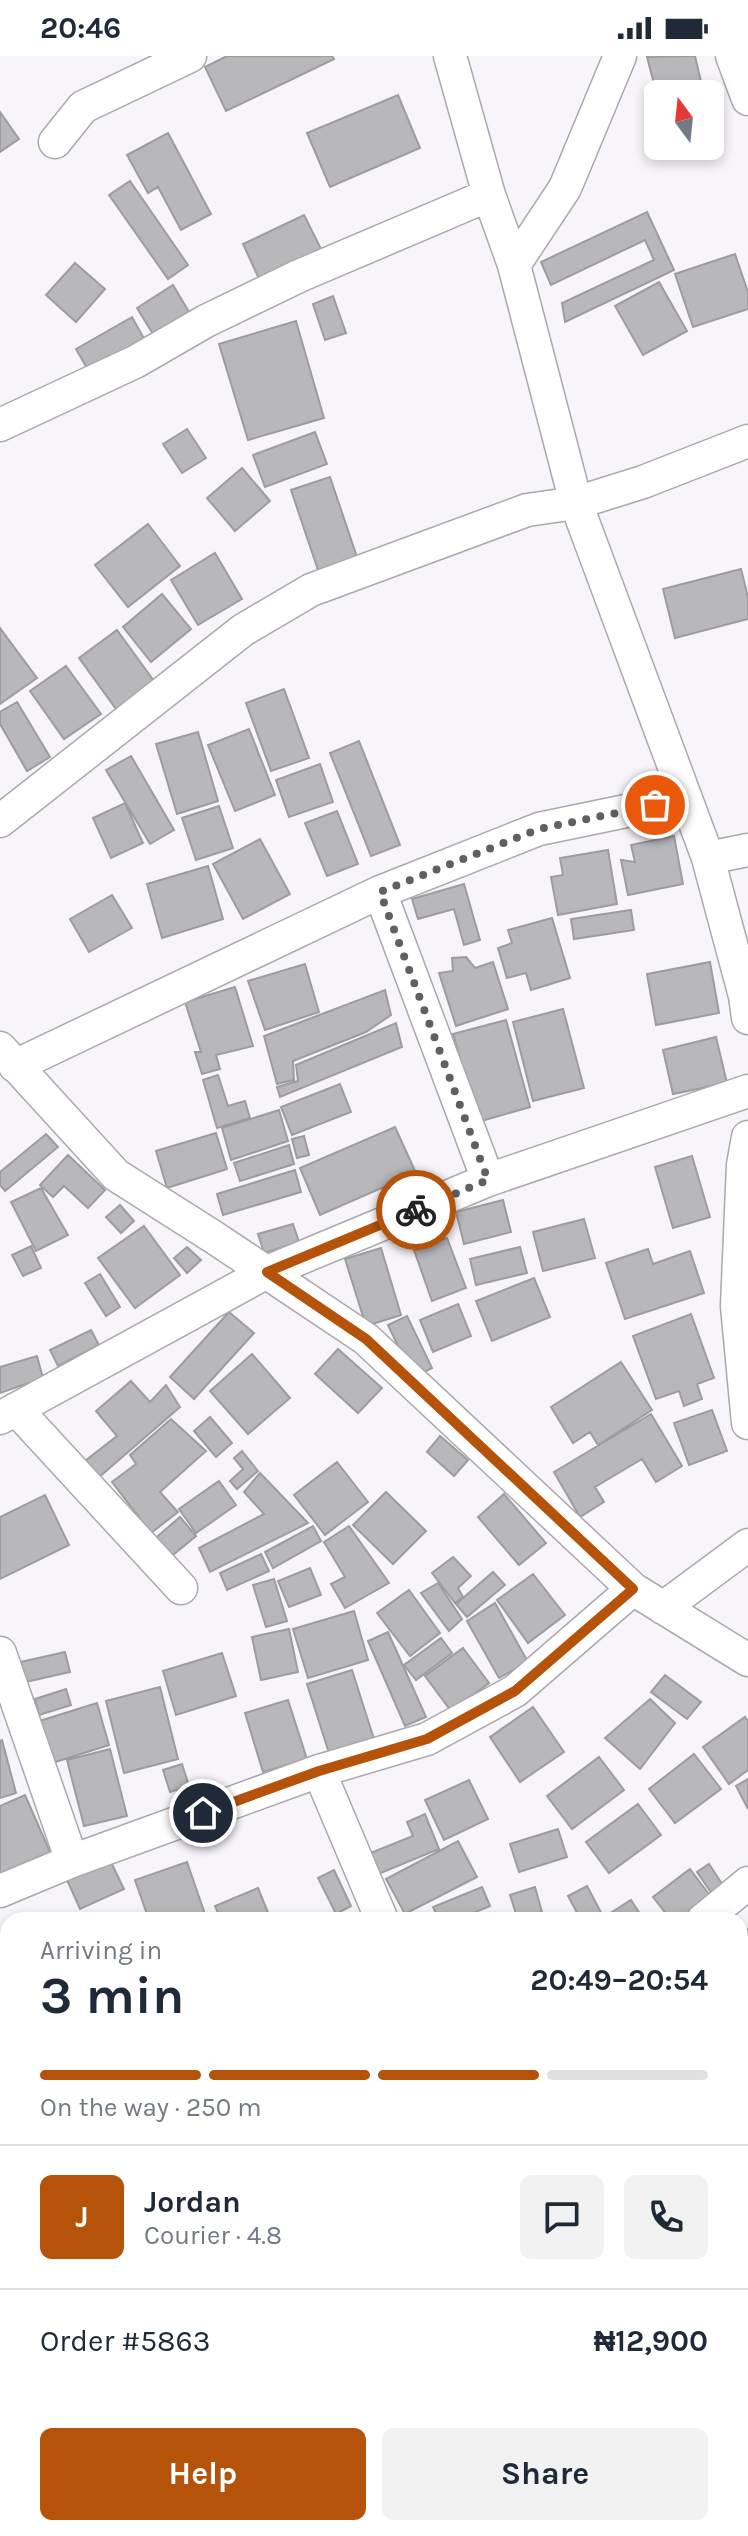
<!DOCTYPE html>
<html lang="en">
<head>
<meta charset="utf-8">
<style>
	:root { --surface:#fff; --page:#f2f2f3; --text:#1f2937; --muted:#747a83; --line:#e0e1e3; --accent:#b45309 }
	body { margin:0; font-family:Karla,sans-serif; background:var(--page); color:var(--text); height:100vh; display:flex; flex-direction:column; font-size:30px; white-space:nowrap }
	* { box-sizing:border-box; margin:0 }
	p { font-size:26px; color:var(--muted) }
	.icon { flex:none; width:44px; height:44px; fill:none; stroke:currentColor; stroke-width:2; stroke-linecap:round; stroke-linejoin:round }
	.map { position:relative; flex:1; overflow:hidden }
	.panel { position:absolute; left:0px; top:1856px; width:748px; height:624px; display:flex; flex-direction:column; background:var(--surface); border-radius:24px 24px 0 0; box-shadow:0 4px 12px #0003 }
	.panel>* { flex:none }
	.needle { width:52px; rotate:345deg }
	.buttons { position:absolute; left:644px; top:24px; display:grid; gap:16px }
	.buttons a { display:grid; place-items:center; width:80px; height:80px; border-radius:12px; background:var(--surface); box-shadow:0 4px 12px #0003; font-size:40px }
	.pin { position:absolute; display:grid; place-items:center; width:68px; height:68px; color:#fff; margin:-34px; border:4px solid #fff; border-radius:50%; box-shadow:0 2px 8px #0007 }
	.courier { position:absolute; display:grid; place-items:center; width:80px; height:80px; margin:-40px; border:6px solid #b45309; border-radius:50%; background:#fff; color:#222; box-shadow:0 2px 10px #0007 }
	.headline em { font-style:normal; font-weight:700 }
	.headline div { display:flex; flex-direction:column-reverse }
	.headline { display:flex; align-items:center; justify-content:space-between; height:136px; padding:0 40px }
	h1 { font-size:52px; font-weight:700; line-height:60px }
	.bar { display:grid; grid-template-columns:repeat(4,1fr); gap:12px 8px; align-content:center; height:96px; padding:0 40px }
	.bar i { height:10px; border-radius:6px; background:var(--line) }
	.bar .active { background:var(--accent) }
	.bar p { grid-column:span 4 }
	.line { display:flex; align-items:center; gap:20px; padding:0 40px; border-top:2px solid var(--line) }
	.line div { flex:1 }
	.round { display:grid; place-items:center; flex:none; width:84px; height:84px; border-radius:12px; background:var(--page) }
	.action { display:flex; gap:16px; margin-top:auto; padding:16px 40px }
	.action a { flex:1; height:92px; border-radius:12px; background:var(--accent); color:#fff; font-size:32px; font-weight:700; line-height:92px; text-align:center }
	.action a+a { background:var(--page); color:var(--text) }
	.status { display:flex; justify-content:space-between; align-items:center; height:56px; padding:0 40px; background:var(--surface); direction:ltr }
	.status svg { height:22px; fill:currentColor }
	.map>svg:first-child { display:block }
	.building { fill:#b8b7ba; stroke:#9e9c9f; stroke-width:2 }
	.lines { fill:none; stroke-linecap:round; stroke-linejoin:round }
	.street-casing { stroke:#aaa9ac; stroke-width:35 }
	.street { stroke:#fff; stroke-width:32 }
	.done { stroke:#605f61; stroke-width:8; stroke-dasharray:0 14.4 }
	.route { stroke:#b45309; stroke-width:10 }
</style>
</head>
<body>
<div class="status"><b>20:46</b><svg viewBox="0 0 49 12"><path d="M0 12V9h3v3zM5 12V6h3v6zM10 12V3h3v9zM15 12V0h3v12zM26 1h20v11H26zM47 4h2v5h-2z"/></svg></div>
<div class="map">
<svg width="748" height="2480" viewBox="0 0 748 2480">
	<rect width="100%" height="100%" fill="#f7f5f9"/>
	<path class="building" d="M227 0H332L334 3 226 55 205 11Z
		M695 0 703 34 685 38H658V43L647 1Z
		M398 39 420 92 330 131 307 77Z
		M0 56 19 83 0 96Z
		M168 77 211 158 181 174 158 131 148 137 127 99Z
		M130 125 188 209 168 223 109 139Z
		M647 156 674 214 565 266 562 247 654 204 645 184 551 229 541 206Z
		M304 159 322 195 260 225 243 188Z
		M735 198 748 236V253L693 271 675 218Z
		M75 207 105 233 76 266 46 239Z
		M659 226 687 275 643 299 615 250Z
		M173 229 192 261 156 283 137 252Z
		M333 240 346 277 325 284 313 248Z
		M132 261 147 288 91 319 76 293Z
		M296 265 324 362 248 384 219 288Z
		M187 373 206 402 182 417 163 388Z
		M315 376 327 408 265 431 253 399Z
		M242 412 270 445 235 475 207 442Z
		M330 421 357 501 318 514 291 434Z
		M148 468 180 510 128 551 95 509Z
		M215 497 242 543 198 569 171 524Z
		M741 513 748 541V563L675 582 663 533Z
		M162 538 191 573 151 606 123 571Z
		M0 572 37 622 0 648Z
		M117 574 154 625 116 653 79 602Z
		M66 610 101 658 64 683 30 635Z
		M284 633 309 702 271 715 246 647Z
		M17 646 50 701 27 715 0 668V656Z
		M249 673 275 739 235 755 208 689Z
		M198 676 218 745 177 758 156 688Z
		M359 685 400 789 371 800 330 697Z
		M131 700 174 774 150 788 106 714Z
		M320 708 333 746 289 761 276 724Z
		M125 747 143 787 111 802 93 762Z
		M219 750 233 792 196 804 182 762Z
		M337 755 358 808 327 820 305 767Z
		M674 780 683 828 628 839 621 804 635 806 631 789Z
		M260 783 290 838 243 863 213 808Z
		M608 794 617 848 558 859 551 821 563 819 560 802Z
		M208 810 223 863 162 882 147 828Z
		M464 828 480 884 464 889 454 853 418 863 412 843Z
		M112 839 132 872 89 896 70 863Z
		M631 854 634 874 574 883 571 863Z
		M552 862 570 922 531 934 526 917 507 922 498 892 512 887 508 874Z
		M466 901 475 912 493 906 508 953 456 970 439 917 453 915 452 902Z
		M710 906 719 957 656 969 647 918Z
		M305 908 319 956 265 974 248 925Z
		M235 931 253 990 216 999 220 1013 202 1018 195 996H201L185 946Z
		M385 934 391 959 366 976 293 1005 294 1024 277 1028 264 980Z
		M563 953 584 1032 533 1045 513 966Z
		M506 964 530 1051 478 1066 453 978Z
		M396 967 402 991 280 1041 277 1031 298 1025 296 1009Z
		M716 981 727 1027 673 1038 663 994Z
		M218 1019 228 1050 245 1045 250 1062 217 1072 203 1024Z
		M340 1028 351 1056 292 1079 281 1051Z
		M279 1054 288 1085 231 1104 222 1072Z
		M395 1071 416 1117 320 1159 300 1112Z
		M216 1077 227 1113 167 1132 156 1095Z
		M46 1078 58 1091 5 1135 0 1129V1116Z
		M304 1080 309 1099 297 1102 292 1083Z
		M289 1089 294 1108 240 1125 234 1107Z
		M68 1099 105 1134 88 1152 64 1130 53 1141 40 1129Z
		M692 1100 710 1161 673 1172 655 1111Z
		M295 1114 301 1136 223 1159 217 1138Z
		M41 1132 68 1179 36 1195 11 1146Z
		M503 1144 511 1176 464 1188 456 1156Z
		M120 1149 134 1165 121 1177 106 1161Z
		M584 1163 595 1202 543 1215 533 1176Z
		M293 1168 299 1186 264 1197 258 1178Z
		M144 1170 180 1219 135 1252 98 1202Z
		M447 1182 466 1232 432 1245 414 1194Z
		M31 1190 41 1212 23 1220 12 1199Z
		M187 1191 201 1204 187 1217 174 1202Z
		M520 1191 527 1217 476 1229 470 1203Z
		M381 1192 401 1259 366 1270 345 1203Z
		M648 1193 653 1208 690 1195 704 1237 625 1263 606 1207Z
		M100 1218 120 1251 106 1260 85 1227Z
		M534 1222 550 1261 492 1285 476 1245Z
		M458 1248 471 1280 433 1296 420 1264Z
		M229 1256 254 1277 194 1343 170 1321Z
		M691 1258 714 1322 697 1328 702 1343 684 1350 679 1335 656 1343 633 1280Z
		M407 1260 432 1312 413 1322 388 1269Z
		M91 1274 99 1289 58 1310 50 1294Z
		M338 1293 382 1332 358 1357 315 1318Z
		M252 1298 290 1342 248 1378 210 1335Z
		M37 1300 43 1322 0 1337V1311Z
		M621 1306 652 1354 598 1389 590 1376 573 1387 551 1351Z
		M131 1325 150 1346 166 1329 180 1351 98 1422 85 1405 117 1380 96 1355Z
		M712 1354 727 1395 689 1409 674 1367Z
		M651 1358 682 1410 656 1426 642 1403 595 1431 604 1446 580 1461 554 1416Z
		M210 1361 232 1387 216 1401 194 1375Z
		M171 1363 206 1395 160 1436 178 1456 151 1477 112 1426 136 1408 130 1399Z
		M440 1380 468 1404 454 1420 427 1396Z
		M242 1395 258 1415 237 1433 230 1425 243 1413 234 1402Z
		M337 1406 368 1446 325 1479 294 1439Z
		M260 1417 308 1467 210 1516 199 1492 264 1458 244 1436Z
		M219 1425 236 1449 196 1477 179 1453Z
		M386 1436 426 1475 393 1508 353 1469Z
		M504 1438 546 1487 519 1509 478 1461Z
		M45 1439 69 1489 0 1523V1461Z
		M180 1461 196 1480 168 1503 152 1485Z
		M313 1470 321 1485 273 1512 265 1496Z
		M349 1470 389 1527 345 1552 331 1528 345 1521 324 1486Z
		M261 1498 269 1515 227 1534 220 1517Z
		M453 1501 471 1520 458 1532 463 1541 455 1547 432 1517Z
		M310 1512 321 1539 289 1551 278 1525Z
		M493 1516 505 1529 467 1561 456 1548Z
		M533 1518 565 1559 528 1587 497 1544Z
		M274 1523 287 1565 266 1571 253 1529Z
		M438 1527 462 1563 449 1575 421 1537Z
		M409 1534 440 1577 410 1600 377 1557Z
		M495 1547 528 1606 499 1622 467 1565Z
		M354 1555 368 1604 308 1622 293 1573Z
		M289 1573 298 1616 261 1624 252 1581Z
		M388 1576 426 1661 405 1670 368 1585Z
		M441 1582 452 1597 416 1624 404 1609Z
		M463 1592 489 1627 451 1655 425 1620Z
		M65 1596 70 1616 21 1627 16 1607Z
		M222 1597 236 1640 176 1659 163 1615Z
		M352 1614 374 1683 329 1697 307 1628Z
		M665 1619 701 1646 687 1663 651 1636Z
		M160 1631 178 1703 124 1717 106 1645Z
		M66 1633 71 1649 39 1659 35 1643Z
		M650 1643 675 1667 640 1713 605 1682Z
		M288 1644 307 1703 263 1716 245 1657Z
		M97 1647 109 1689 46 1709 33 1667Z
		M533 1651 564 1696 520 1726 490 1681Z
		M745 1661 748 1665V1714L729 1728 703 1691Z
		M2 1684 16 1737 0 1742V1685Z
		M110 1693 127 1760 84 1770 67 1704Z
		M694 1698 721 1733 675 1767 649 1733Z
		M599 1701 624 1734 572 1773 547 1740Z
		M182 1708 189 1730 170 1736 163 1714Z
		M748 1723V1753L736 1730Z
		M469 1724 488 1763 444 1784 425 1744Z
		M25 1739 50 1796 3 1816 6 1824 0 1826V1750Z
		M638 1748 661 1779 609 1817 586 1786Z
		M425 1758 439 1793 376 1819 368 1798 413 1780 407 1766Z
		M558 1773 567 1801 519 1816 510 1788Z
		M458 1785 477 1821 405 1858 386 1823Z
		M110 1804 124 1833 80 1853 67 1824Z
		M187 1806 207 1864H149L135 1824Z
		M709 1808 726 1834 715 1842 697 1816Z
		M690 1813 711 1841 681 1864H671L653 1841Z
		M334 1814 351 1850 336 1858 318 1822Z
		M587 1830 605 1864H581L568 1840Z
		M482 1831 490 1850 457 1864H439L433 1851Z
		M535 1831 542 1856 518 1864 510 1839Z
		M258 1832 271 1864H221L215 1850Z
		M631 1844 644 1864H613L609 1858Z
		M748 1873V1895L740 1898V1875Z
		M748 1897V1934L740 1936V1900Z
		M748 1938V1988L740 1991V1941Z
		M744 2010 748 2018V2056L740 2037V2012Z
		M8 2021V2058L0 2044V2025Z
		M8 2192V2316L0 2318V2193Z
		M748 2365V2387L740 2391V2368Z
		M8 2410 9 2472 0 2475V2413Z
		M233 2472H312V2473L301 2477 302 2480H235Z
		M480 2472H556L558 2477 550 2480H482Z"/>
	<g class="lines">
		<g class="street-casing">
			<path id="street" d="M450 0 489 139 514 209 576 447 708 802 745 940 748 962
				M732 0 748 43
				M55 86 83 51 190 0
				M514 209 565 132 620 0
				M0 369 135 306 206 265 299 220 489 139
				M0 765 243 574 311 534 527 454 576 447 643 426 748 385
				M708 802 748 794
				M380 836 488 1124
				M0 992 116 1119 215 1182 366 1283 633 1533 748 1604
				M15 1010 380 836 539 773 684 743
				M748 1081 743 1109 737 1250 748 1367
				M16 1353 181 1532
				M0 1362 267 1216 488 1124 748 1035
				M663 1552 748 1489
				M0 1597 72 1805
				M319 1715 382 1864
				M0 1835 72 1805 319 1715 427 1683 515 1635 633 1533
				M703 1864 748 1827
				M0 2157 8 2156
				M740 2173 748 2168
				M346 2472 348 2480
				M65 2480 79 2472"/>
		</g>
		<use href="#street" class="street"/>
	</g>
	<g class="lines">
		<path class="done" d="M416 1154 488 1124 380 836 539 773 655 749"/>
		<path class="route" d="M203 1757 319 1715 427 1683 515 1635 633 1533 366 1283 267 1216 416 1154"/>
	</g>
</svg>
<div class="buttons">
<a><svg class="needle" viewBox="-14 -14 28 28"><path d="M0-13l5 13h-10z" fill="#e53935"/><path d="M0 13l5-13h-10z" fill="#747a83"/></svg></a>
</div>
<div class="pin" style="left:655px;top:749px;background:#ea580c"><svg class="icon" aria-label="bag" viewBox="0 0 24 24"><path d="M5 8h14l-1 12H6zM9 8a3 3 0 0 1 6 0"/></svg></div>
<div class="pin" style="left:203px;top:1757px;background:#1f2937"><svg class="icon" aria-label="home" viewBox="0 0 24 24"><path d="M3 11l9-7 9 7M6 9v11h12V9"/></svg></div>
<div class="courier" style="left:416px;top:1154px"><svg class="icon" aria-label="bike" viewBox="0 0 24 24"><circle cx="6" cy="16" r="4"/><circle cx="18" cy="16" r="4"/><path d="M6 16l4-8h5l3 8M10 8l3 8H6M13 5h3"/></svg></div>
<section class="panel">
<div class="headline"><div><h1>3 min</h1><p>Arriving in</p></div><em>20:49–20:54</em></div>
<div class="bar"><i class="active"></i><i class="active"></i><i class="active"></i><i></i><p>On the way · 250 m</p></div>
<div class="line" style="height:144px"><b class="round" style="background:var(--accent);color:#fff">J</b><div><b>Jordan</b><p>Courier · 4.8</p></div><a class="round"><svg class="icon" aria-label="chat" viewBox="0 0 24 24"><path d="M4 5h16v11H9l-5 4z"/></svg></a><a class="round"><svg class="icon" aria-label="phone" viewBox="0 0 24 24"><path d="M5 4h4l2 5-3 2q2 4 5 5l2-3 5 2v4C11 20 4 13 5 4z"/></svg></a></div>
<div class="line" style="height:104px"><div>Order #5863</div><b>₦12,900</b></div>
<div class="action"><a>Help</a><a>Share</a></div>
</section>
</div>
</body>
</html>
